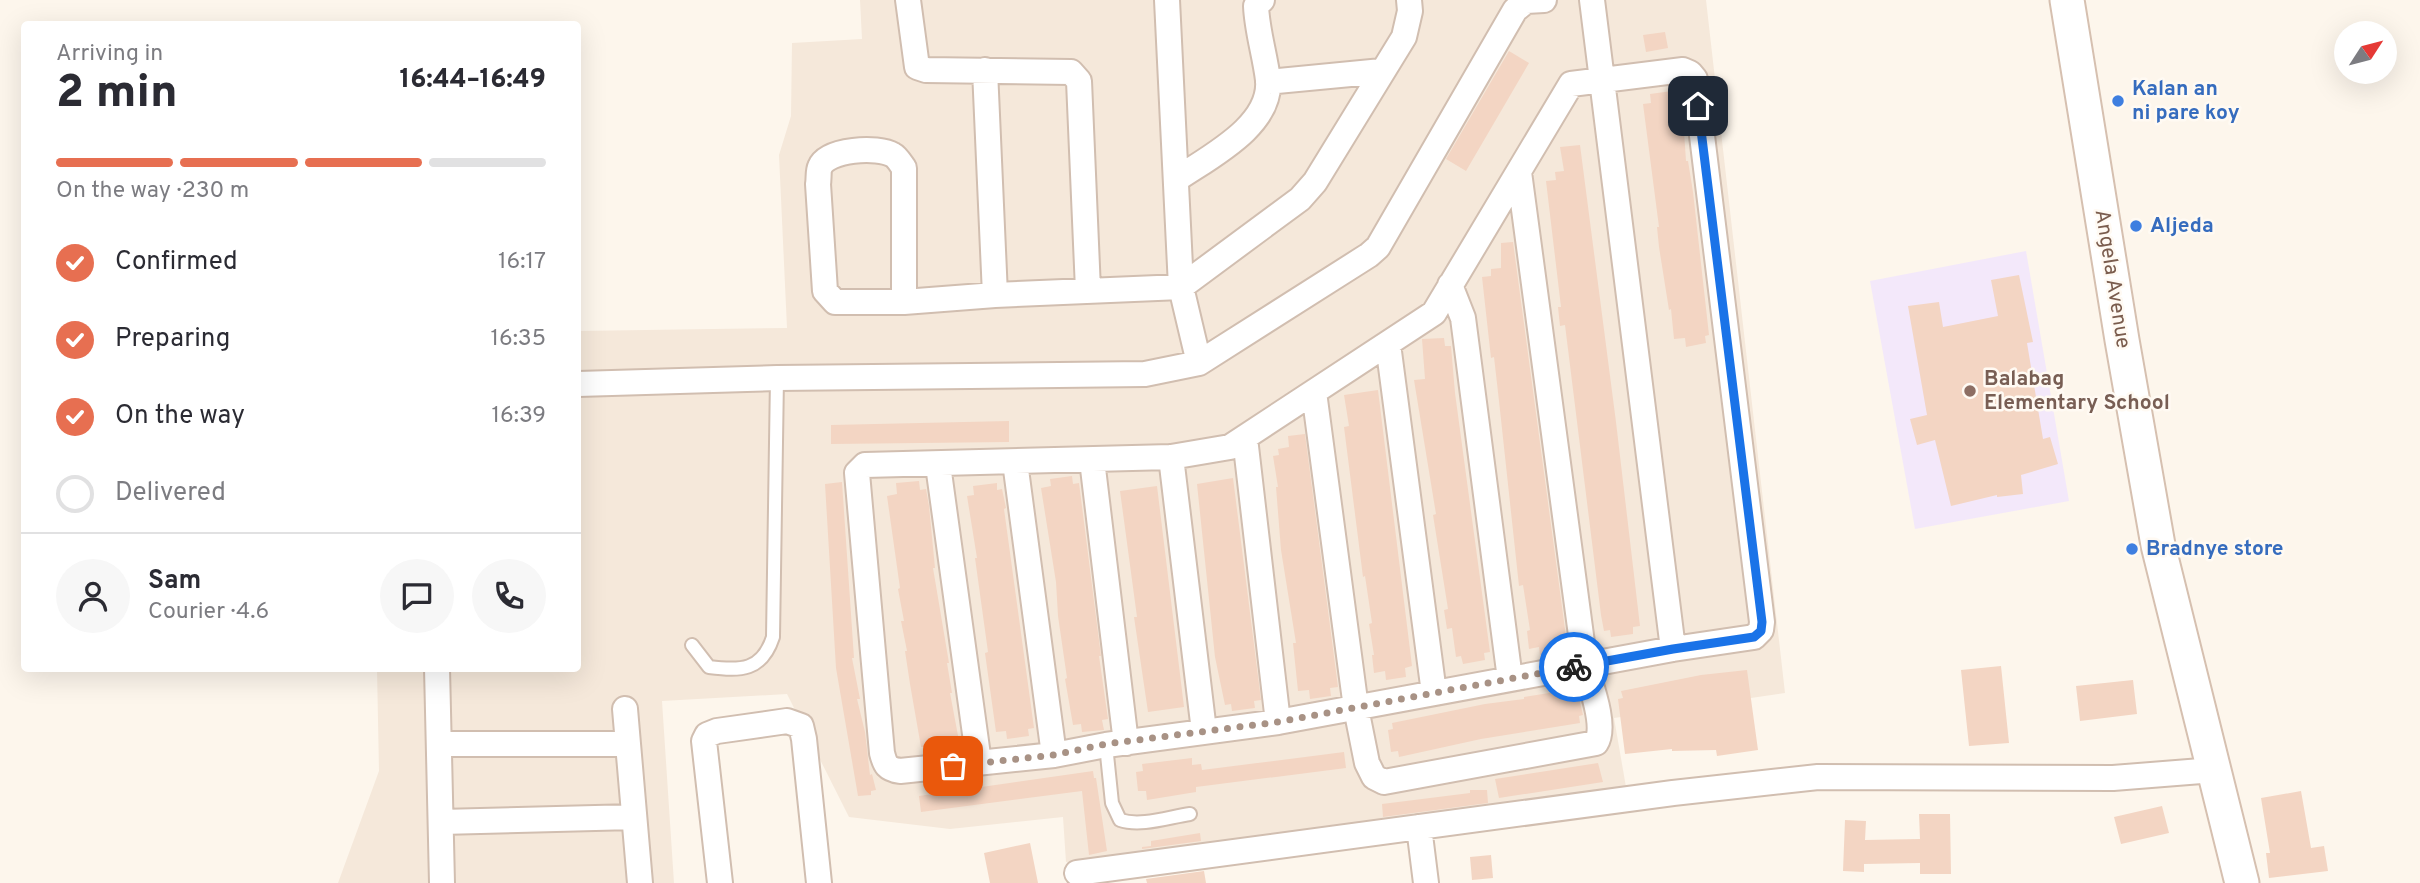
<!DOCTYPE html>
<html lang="en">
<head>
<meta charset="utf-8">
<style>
	:root { --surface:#fff; --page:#f7f7f7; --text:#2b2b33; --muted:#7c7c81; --line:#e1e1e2; --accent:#e76f51 }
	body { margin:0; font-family:Overpass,sans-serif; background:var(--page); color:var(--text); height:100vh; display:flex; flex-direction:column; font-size:26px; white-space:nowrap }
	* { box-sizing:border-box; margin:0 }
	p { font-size:23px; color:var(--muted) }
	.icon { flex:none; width:38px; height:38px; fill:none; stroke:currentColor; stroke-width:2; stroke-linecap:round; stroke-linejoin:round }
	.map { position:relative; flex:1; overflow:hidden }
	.side { position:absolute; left:21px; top:21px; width:560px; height:651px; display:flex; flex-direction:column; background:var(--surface); border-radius:7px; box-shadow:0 7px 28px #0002 }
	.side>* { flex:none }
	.needle { width:46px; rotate:54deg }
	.tools { position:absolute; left:2334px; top:21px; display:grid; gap:14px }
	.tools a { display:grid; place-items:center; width:63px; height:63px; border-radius:50%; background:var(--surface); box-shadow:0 7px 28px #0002; font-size:35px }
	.pin { position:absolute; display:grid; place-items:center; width:60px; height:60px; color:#fff; margin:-30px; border-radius:14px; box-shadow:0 4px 10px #0006 }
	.courier { position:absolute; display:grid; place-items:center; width:70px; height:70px; margin:-35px; border:5px solid #1a73e8; border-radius:50%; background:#fff; color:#222; box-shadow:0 2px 9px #0007 }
	.summary em { font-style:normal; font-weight:800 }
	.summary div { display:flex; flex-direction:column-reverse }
	.summary { display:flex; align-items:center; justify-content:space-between; height:119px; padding:0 35px }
	h1 { font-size:46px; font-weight:800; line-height:52px }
	.bar { display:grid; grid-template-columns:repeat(4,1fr); gap:10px 7px; align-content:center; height:84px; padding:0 35px }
	.bar i { height:9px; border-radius:5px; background:var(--line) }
	.bar .current { background:var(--accent) }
	.bar p { grid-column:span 4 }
	.line { display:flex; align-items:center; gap:18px; padding:0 35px; border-top:2px solid var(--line) }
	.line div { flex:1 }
	.round { display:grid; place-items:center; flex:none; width:74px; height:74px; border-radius:37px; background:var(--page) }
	ol { padding:0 35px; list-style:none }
	li { display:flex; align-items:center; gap:21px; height:77px }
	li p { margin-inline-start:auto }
	li .icon { padding:7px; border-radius:50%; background:var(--accent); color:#fff; stroke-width:4 }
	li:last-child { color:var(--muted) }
	li i { width:38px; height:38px; border:4px solid var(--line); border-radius:50% }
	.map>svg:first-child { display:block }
	.residential { fill:#f5e8da }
	.education { fill:#f3e8fa }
	.building { fill:#f3d5c3 }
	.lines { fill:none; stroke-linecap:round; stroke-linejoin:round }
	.service-casing { stroke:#d1beb0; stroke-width:16 }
	.minor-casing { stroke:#d1beb0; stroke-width:28 }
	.secondary-casing { stroke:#d6c0b0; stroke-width:37 }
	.service { stroke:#fff; stroke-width:12 }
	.minor { stroke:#fff; stroke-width:24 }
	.secondary { stroke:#fff; stroke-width:33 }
	.done { stroke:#a89285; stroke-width:7; stroke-dasharray:0 12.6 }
	.route { stroke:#1a73e8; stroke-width:9 }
	.shop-dot { fill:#3f7fe0; stroke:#fffaf3; stroke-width:2.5 }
	.education-dot { fill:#8d6e63; stroke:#fffaf3; stroke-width:2.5 }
	.labels { text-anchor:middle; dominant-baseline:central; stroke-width:5; stroke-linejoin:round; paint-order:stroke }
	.shop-label { font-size:21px; font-weight:bold; fill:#366cbe; stroke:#fffaf3; text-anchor:start }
	.street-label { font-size:21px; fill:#7a5c4d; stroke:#fffaf3 }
	.education-label { font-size:21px; font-weight:bold; fill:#785e54; stroke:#fffaf3; text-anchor:start }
</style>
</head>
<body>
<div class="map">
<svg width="2420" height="883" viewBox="0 0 2420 883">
	<rect width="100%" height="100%" fill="#fdf6ec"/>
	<path class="residential" d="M860 0H1706L1785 693 1614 718 1626 787 1066 862 1063 817 950 829 849 817 787 694 662 701 674 883H338L379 771 377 669 578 668V331L787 328 779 155 791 116 792 43 862 39Z"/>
	<path class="education" d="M2026 251 2069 501 1915 529 1870 281Z"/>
	<path class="building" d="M1665 32 1668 48 1646 52 1643 35Z
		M1509 51 1529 63 1466 171 1446 159Z
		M1672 91V98L1680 97 1683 116 1686 161H1688L1693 192 1709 335 1705 336 1706 343 1686 347 1685 338 1674 339 1671 309 1669 310 1659 247 1657 227H1659L1643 104 1651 103 1650 94Z
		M1580 145 1616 422 1640 626 1633 627V634L1611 637 1610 630 1604 631 1601 615 1565 325 1560 326 1558 307H1561L1546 181 1556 180 1555 172 1564 171 1560 147Z
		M1513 242 1567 644H1560L1561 652 1540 655 1539 647 1529 649 1527 631 1530 630 1523 585 1519 586 1499 401 1494 357 1491 358 1482 277 1491 276V269L1501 268V243Z
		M2019 275 2033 342 2027 343 2043 439 2050 437 2058 464 2021 475 2023 494 1997 497V495L1951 506 1935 440 1917 445 1910 419 1927 415 1908 306 1939 302 1943 327 1998 316 1991 280Z
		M1444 338 1445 346H1451L1455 393 1490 652 1484 653 1485 660 1463 664 1461 656 1456 657 1452 628 1447 629 1444 610 1448 609 1433 515 1436 514 1414 380 1425 379 1422 339Z
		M1378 390 1412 666 1405 668 1406 677 1386 680 1385 671 1374 673 1372 655H1374L1369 624 1372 623 1365 576 1363 577 1344 427 1349 426 1344 395Z
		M1009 421V442L831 444V425Z
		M1305 434 1338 687 1330 688 1331 696 1310 699 1309 690 1298 691 1293 643H1296L1281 550 1276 487H1278L1273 456 1279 455 1278 449 1289 447 1288 436Z
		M1072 476 1073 484 1079 483 1101 656H1099L1108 719 1102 720 1104 730 1082 732 1081 724 1073 725 1065 679 1067 678 1058 616 1056 582 1041 488 1051 486 1050 479Z
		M1233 478 1261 700 1254 701 1255 708 1232 711 1231 704 1225 705 1215 657 1197 484Z
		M919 481 920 490 926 489 929 506 935 568H933L949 663H947L952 693H950L959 741 953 742V751L927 753V747H921L910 684 905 651H907L901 621H904L898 589 900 588 887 496 897 494 896 483Z
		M842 482 854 658H852L860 699H857L865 732 870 775 872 774 876 790 871 791V795L858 796 836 668 825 484Z
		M997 483V490L1002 489 1006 508 1004 509 1034 728 1028 729 1029 736 1007 739 1006 731 996 732 985 653 988 652 975 558H977L967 496 974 495 973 486Z
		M1157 486 1184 707 1148 712 1134 617H1137L1120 491Z
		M2001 666 2009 743 1969 746 1961 670Z
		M1747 670 1758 750 1717 756 1716 750 1672 751V749L1625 754 1618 699 1623 698 1621 691 1701 675Z
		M2133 680 2137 714 2080 721 2076 686Z
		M1574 689 1575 695 1578 694 1583 715 1579 716 1580 723 1481 739 1399 757 1398 751 1391 752 1388 730 1393 729 1392 723 1485 704 1524 699V697Z
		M1344 752 1346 768 1196 787V792L1147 800 1146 791H1138L1136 772 1143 771 1142 764 1192 758V765L1201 764 1202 770Z
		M1598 763 1603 782 1499 798 1495 779Z
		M1093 771 1094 778H1096L1107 851 1089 855 1082 791 921 812 919 796Z
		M1470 790H1487L1488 803 1383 817 1382 804 1470 793Z
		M2301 791 2311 848 2324 846 2328 871 2269 878 2266 853H2270L2261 798Z
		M2162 806 2169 833 2121 844 2114 817Z
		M1919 814H1950L1951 874H1920V863L1864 864V872L1843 871 1845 820 1866 821 1865 840 1920 839Z
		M1200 833 1201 841 1142 849V847L1151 846V841Z
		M1030 843 1038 883H990L984 853Z
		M1491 855 1493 878 1472 880 1470 857Z
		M1204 871 1206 883H1147L1146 879Z"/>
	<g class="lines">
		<g class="service-casing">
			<path id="service" d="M692 645 709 667C741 671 762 671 773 637L777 378
				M1106 745 1112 803 1120 820C1141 827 1169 817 1190 814"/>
		</g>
		<g class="minor-casing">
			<path id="minor" d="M908 0 917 67 926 70 1071 72 1079 81 1088 290
				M1167 0 1181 287 1199 363
				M1592 0 1673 649
				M985 70 995 295
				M1683 70 1690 73 1695 79 1762 622 1761 630 1754 637 1673 649 1278 722 1106 745 1054 755 900 771C887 769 885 765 882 753L857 473 865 465 1171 457 1230 447 1434 313 1571 84Z
				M1268 82 1382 71
				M1177 179C1209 157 1272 126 1268 80 1265 55 1257 31 1256 6L1262 0
				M1450 285 1463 318 1510 679
				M904 302V168C901 164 897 157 893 155 878 146 827 149 820 167 818 171 819 179 818 184L825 291 835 302H904L995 295 1181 287 1300 199 1315 182 1404 37 1410 11 1409 0
				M1388 344 1434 693
				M578 384 777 378 1145 374 1199 363 1369 255 1378 247 1515 10 1526 1 1544 0
				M1314 392 1356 708 1367 763 1374 777 1384 782 1596 743C1607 726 1590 683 1585 665L1519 172
				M1245 438 1278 722
				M1171 457 1204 731
				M1092 460 1126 743
				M1015 462 1054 755
				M938 465 979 763
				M437 668 442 883
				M625 709 640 883
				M439 744H628
				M441 822 634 817
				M1419 827 1426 883
				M1077 873 1673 793 1818 777 2113 778 2214 770
				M720 883 704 741 707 735 717 731 787 721 801 726 804 739 819 883"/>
		</g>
		<g class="secondary-casing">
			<path id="secondary" d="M2067 0 2122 340 2158 545 2242 883"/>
		</g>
		<use href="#service" class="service"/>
		<use href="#minor" class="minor"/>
		<use href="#secondary" class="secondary"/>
	</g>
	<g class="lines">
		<path class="done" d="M953 766 1054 755 1106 744 1278 722 1574 667"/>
		<path class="route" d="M1574 667 1673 649 1754 637 1761 631 1762 622 1698 106"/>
	</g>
	<g class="shop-dot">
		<circle cx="2118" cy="101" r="7"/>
		<circle cx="2136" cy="226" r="7"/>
		<circle cx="2132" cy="549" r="7"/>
	</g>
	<circle class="education-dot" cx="1970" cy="391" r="7"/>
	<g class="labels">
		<g class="shop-label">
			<text x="2132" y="89">Kalan an<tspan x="2132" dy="24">ni pare koy</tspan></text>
			<text x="2150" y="226">Aljeda</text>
			<text x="2146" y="549">Bradnye store</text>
		</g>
		<g class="street-label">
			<text transform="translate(2112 279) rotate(81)">Angela Avenue</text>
		</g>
		<g class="education-label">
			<text x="1984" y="379">Balabag<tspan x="1984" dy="24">Elementary School</tspan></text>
		</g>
	</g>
</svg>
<div class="tools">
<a><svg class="needle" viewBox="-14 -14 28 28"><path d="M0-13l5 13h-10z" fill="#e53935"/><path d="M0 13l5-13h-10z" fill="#7c7c81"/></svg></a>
</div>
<div class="pin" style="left:953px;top:766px;background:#ea580c"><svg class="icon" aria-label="bag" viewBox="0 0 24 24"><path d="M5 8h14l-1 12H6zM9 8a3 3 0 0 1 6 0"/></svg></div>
<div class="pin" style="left:1698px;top:106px;background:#1f2937"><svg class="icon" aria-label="home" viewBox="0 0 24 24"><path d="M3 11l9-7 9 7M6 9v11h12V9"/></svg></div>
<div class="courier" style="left:1574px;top:667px"><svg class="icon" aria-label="bike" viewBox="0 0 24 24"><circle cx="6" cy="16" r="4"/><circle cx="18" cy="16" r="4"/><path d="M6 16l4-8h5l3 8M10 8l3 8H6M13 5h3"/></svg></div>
<section class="side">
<div class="summary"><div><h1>2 min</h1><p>Arriving in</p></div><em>16:44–16:49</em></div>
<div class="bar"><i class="current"></i><i class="current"></i><i class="current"></i><i></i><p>On the way · 230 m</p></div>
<ol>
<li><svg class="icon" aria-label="check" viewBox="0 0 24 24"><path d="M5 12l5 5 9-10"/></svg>Confirmed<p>16:17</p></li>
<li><svg class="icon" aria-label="check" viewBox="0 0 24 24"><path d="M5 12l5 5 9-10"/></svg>Preparing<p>16:35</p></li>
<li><svg class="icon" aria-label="check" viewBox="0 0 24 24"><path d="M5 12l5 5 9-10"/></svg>On the way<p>16:39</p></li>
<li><i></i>Delivered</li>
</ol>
<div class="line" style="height:126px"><a class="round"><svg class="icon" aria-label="person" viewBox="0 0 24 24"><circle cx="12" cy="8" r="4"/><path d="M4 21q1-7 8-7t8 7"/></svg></a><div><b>Sam</b><p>Courier · 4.6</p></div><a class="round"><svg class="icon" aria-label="chat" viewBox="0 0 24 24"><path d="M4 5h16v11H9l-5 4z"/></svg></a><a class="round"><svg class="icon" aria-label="phone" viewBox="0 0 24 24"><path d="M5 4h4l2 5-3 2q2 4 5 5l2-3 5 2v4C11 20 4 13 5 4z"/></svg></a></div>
</section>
</div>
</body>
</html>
